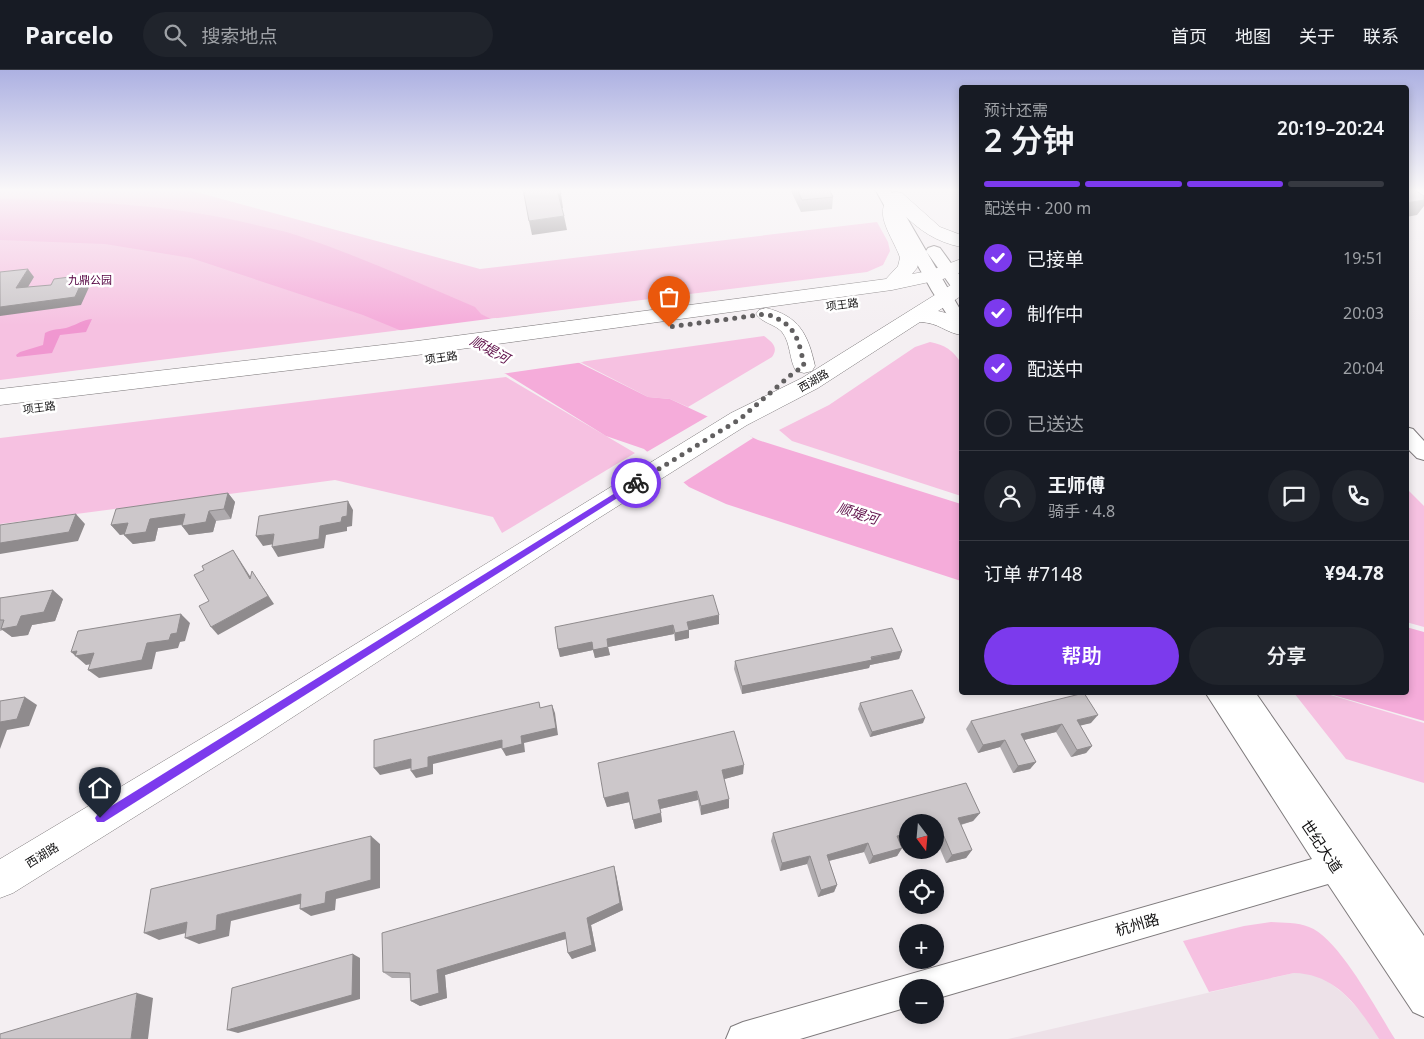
<!DOCTYPE html>
<html lang="zh">
<head>
<meta charset="utf-8">
<style>
	:root { --surface:#171b24; --page:#20242c; --text:#f1f3f6; --muted:#9ea1a6; --line:#363941; --accent:#7c3aed }
	body { margin:0; font-family:"Noto Sans","Noto Sans SC",sans-serif; background:var(--page); color:var(--text); height:100vh; display:flex; flex-direction:column; font-size:19px; white-space:nowrap }
	* { box-sizing:border-box; margin:0 }
	p { font-size:16px; color:var(--muted) }
	.icon { flex:none; width:28px; height:28px; fill:none; stroke:currentColor; stroke-width:2; stroke-linecap:round; stroke-linejoin:round }
	.map { position:relative; flex:1; overflow:hidden }
	.side { position:absolute; left:959px; top:15px; width:450px; height:610px; display:flex; flex-direction:column; background:var(--surface); border-radius:5px; box-shadow:0 2px 8px #0003 }
	.side>* { flex:none }
	.needle { width:32px; rotate:164deg }
	.buttons { position:absolute; left:899px; top:744px; display:grid; gap:10px }
	.buttons a { display:grid; place-items:center; width:45px; height:45px; border-radius:50%; background:var(--surface); box-shadow:0 2px 8px #0003; font-size:25px }
	.pin { position:absolute; display:grid; place-items:center; width:42px; height:42px; color:#fff; margin:-51px -21px; border-radius:50% 50% 50% 0; rotate:-45deg; box-shadow:0 0 5px #0007 }
	.pin .icon { rotate:45deg }
	.courier { position:absolute; display:grid; place-items:center; width:50px; height:50px; margin:-25px; border:4px solid #7c3aed; border-radius:50%; background:#fff; color:#222; box-shadow:0 1px 6px #0007 }
	.headline em { font-style:normal; font-weight:600 }
	.headline div { display:flex; flex-direction:column-reverse }
	.headline { display:flex; align-items:center; justify-content:space-between; height:85px; padding:0 25px }
	h1 { font-size:32px; font-weight:600; line-height:38px }
	.bar { display:grid; grid-template-columns:repeat(4,1fr); gap:8px 5px; align-content:center; height:60px; padding:0 25px }
	.bar i { height:6px; border-radius:4px; background:var(--line) }
	.bar .on { background:var(--accent) }
	.bar p { grid-column:span 4 }
	.line { display:flex; align-items:center; gap:12px; padding:0 25px; border-top:1px solid var(--line) }
	.line div { flex:1 }
	.round { display:grid; place-items:center; flex:none; width:52px; height:52px; border-radius:26px; background:var(--page) }
	ol { padding:0 25px; list-style:none }
	li { display:flex; align-items:center; gap:15px; height:55px }
	li p { margin-inline-start:auto }
	li .icon { padding:5px; border-radius:50%; background:var(--accent); color:#fff; stroke-width:4 }
	li:last-child { color:var(--muted) }
	li i { width:28px; height:28px; border:2px solid var(--line); border-radius:50% }
	.primary-button { display:flex; gap:10px; margin-top:auto; padding:10px 25px }
	.primary-button a { flex:1; height:58px; border-radius:30px; background:var(--accent); color:#fff; font-size:20px; font-weight:600; line-height:58px; text-align:center }
	.primary-button a+a { background:var(--page); color:var(--text) }
	header { display:flex; align-items:center; gap:30px; box-sizing:border-box; height:70px; padding:0 25px; background:var(--surface); border-bottom:1px solid var(--line) }
	header strong { font-size:24px }
	nav { display:flex; gap:28px; margin-inline-start:auto; font-size:18px }
	.search { width:350px; height:45px; background:var(--page); display:flex; align-items:center; gap:12px; box-sizing:border-box; padding:0 18px; border-radius:28px; color:var(--muted); font-size:19px }
	.map>svg:first-child { display:block }
	.built { fill:#ede1e8 }
	.green { fill:#f6c1e1 }
	.forest { fill:#f097d0 }
	.water { fill:#f5acda }
	.pier { fill:#f4eff2 }
	.lines { fill:none; stroke-linecap:round; stroke-linejoin:round }
	.minor-casing { stroke:#7e7a7c; stroke-width:2 }
	.major-casing { stroke:#7e7a7c; stroke-width:1 }
	.minor { fill:#fff; fill-rule:evenodd }
	.major { fill:#fff; fill-rule:evenodd }
	.wall { fill:#afabae }
	.shaded-wall { fill:#8f8b8d }
	.building { fill:#ccc7ca; stroke:#8f8b8d }
	.route { fill:#7c3aed }
	.done { stroke:#615f60; stroke-width:5; stroke-dasharray:0 9 }
	.labels { text-anchor:middle; dominant-baseline:central; stroke-width:5; stroke-linejoin:round; paint-order:stroke }
	.far-park-label { font-size:11px; fill:#53013f; stroke:#fff }
	.far-street-label { font-size:11px; fill:#121112; stroke:#fff }
	.street-label { font-size:12px; fill:#121112; stroke:#fff }
	.water-label { font-size:14px; font-style:italic; fill:#5f1049; stroke:#fff }
	.near-street-label { font-size:15px; fill:#121112; stroke:#fff }
</style>
</head>
<body>
<header>
<strong>Parcelo</strong>
<div class="search"><svg class="icon" aria-label="search" viewBox="0 0 24 24"><circle cx="10" cy="10" r="6"/><path d="M15 15l6 6"/></svg>搜索地点</div>
<nav><a>首页</a><a>地图</a><a>关于</a><a>联系</a></nav>
</header>
<div class="map">
<svg width="1424" height="969" viewBox="0 0 1424 969">
	<rect width="100%" height="100%" fill="#f4eff2"/>
	<path class="built" d="M1294 903H1308L1325 909 1344 924 1364 945 1379 969H1008Z"/>
	<path class="green" d="M0 119H185L480 199 877 152 888 172 890 181 883 195 867 202 0 310Z
		M764 266C772 272 779 277 772 287L688 337 670 329 648 327 580 292Z
		M930 272C945 275 953 280 961 293V426L792 371 779 360 829 335 915 277Z
		M506 307 635 383 502 463 493 447 335 410 0 454V368Z
		M1406 418 1424 436V557L1406 552Z
		M1294 623H1324L1424 653V713L1346 689Z
		M1271 852C1283 853 1298 852 1309 857 1339 868 1377 941 1395 969H1379C1358 936 1336 904 1294 903L1209 922 1183 871 1244 856Z"/>
	<path class="forest" d="M92 249 86 262 60 265 52 283 17 287 16 285 20 282 43 275 45 263C53 258 61 260 69 257 78 254 82 250 92 249Z"/>
	<path class="water" d="M0 129C85 131 169 134 252 154 266 158 281 160 296 165 357 185 416 212 475 237L481 244 648 327 670 329 758 370 961 434V511L726 434 689 417 644 379 606 366 506 304 363 245 191 188 105 174 0 170Z
		M1406 557 1424 562V651L1326 623 1406 622Z"/>
	<path class="pier" d="M496 248 584 292 501 304 395 261Z
		M710 345 741 360 753 368 681 414 645 383Z"/>
	<g class="lines">
		<g class="minor-casing">
			<path id="minor" d="M875 119H889L900 136 961 241V258L955 257 932 221Z
				M934 176 940 178 961 207V223L955 222 926 181 928 178Z
				M1406 357 1413 359 1424 371V390L1417 388 1406 377Z
				M1205 622H1255L1424 866V947L1413 942 1328 814 935 929V918H908V937L800 969H726L731 957 743 952 1312 789Z"/>
		</g>
		<g class="major-casing">
			<path id="major" d="M896 122 902 123 940 157 961 165V177C936 172 919 160 902 143L903 156 920 188 917 198 912 204 929 201 961 189V202L943 209 892 220 417 285 0 335V319L417 271 886 209 898 196 900 188C896 173 875 147 886 132L890 131 887 127 890 123Z
				M961 211V226L938 241 946 243 961 250V265C944 262 940 253 920 252L818 318 747 355 594 451 256 671 13 823 0 828V789L234 649 731 343 802 308 954 213Z
				M766 238C799 246 808 264 815 296L812 301 804 303 796 301C789 290 791 273 782 262 775 254 762 253 756 244L759 240Z"/>
		</g>
		<use href="#minor" class="minor"/>
		<use href="#major" class="major"/>
	</g>
	<path class="wall" d="M790 119H829L833 127 832 139 801 142Z
		M228 423 235 432 231 449 216 451 213 462 189 465 182 455 158 458 155 471 133 474 124 465V464L120 465 111 455Z
		M0 528 63 529 55 551 32 555 28 565 12 567 3 560 0 561Z
		M719 554 689 560V568L675 571 674 564 608 577 610 585 595 588 593 580 560 587 555 557Z
		M902 581 899 589 870 595 869 598 742 624 734 599 735 591Z
		M860 633 923 653 870 667 858 639Z
		M971 651 1091 653 1080 655 1092 676 1086 683 1071 687 1056 662 1024 670 1036 692 1030 699 1013 703 1000 677 978 683 966 659Z
		M743 704 724 709 729 738 701 745 698 730 660 739 662 752 635 759 629 732 607 737 604 728Z
		M966 713 980 743 973 751 961 755 972 780 966 788 946 793 935 767V752H908V770L900 772 902 778 897 786 869 794 864 782 829 791 837 815 834 822 818 827 807 794 780 801 771 771 773 763Z
		M616 804 623 840 591 855 596 881 572 889 568 883 566 869 445 905 447 928 420 936 411 931 410 908H392L383 902Z"/>
	<path class="shaded-wall" d="M558 124H561L563 138 560 139Z
		M1424 130V136L1417 145 1406 147V133Z
		M564 146 567 160 532 165 529 151Z
		M28 199 34 207 22 227 16 218Z
		M85 205 91 213 81 235 0 246V237Z
		M228 423 235 432 231 449 224 439Z
		M348 431 353 440 352 456 347 457V461L326 465 324 478 278 487 272 477 320 456 342 447Z
		M209 441 216 451 213 462 189 465 182 456Z
		M76 444 85 454 78 471 0 484V473Z
		M185 444 192 453 158 458 155 471 133 474 124 465 150 449Z
		M128 453 136 462 120 465 111 455Z
		M274 464 280 473 263 476 256 466Z
		M233 480 239 489 257 517 250 509Z
		M252 501 274 534 218 565 211 557 268 526Z
		M53 520 63 529 55 551 32 555 28 565 12 567 1 559Z
		M181 544 190 553 185 571 180 572 178 578 156 582 152 599 99 608 88 600 147 573 171 564Z
		M719 545V554L689 560V568L675 571V563L687 552Z
		M673 555 674 564 608 577 610 585 595 588 593 580 560 587 558 579Z
		M77 581 94 583 104 592 86 595 71 582Z
		M902 581 899 589 870 595 869 598 742 624V616Z
		M25 627 37 635 29 656 7 660 0 679V652Z
		M552 635 555 643 558 665 524 673 525 682 506 686 502 679Z
		M1098 645 1091 653 1071 658 1077 650Z
		M925 648 923 653 870 667 872 662Z
		M1062 654 1056 662 1016 672 1021 664Z
		M502 670 505 677 433 694V704L416 708 411 701 428 687Z
		M1005 670 1000 677 978 683 983 675Z
		M1092 676 1086 683 1071 687 1077 680Z
		M411 689 416 697 380 705 374 698Z
		M1036 692 1030 699 1013 703 1018 696Z
		M744 695 743 704 721 710 722 700Z
		M697 721 698 730 660 739 658 730Z
		M628 722 630 732 607 737 604 728Z
		M729 729V738L701 745V736Z
		M661 743 662 752 635 759 633 750Z
		M980 743 973 751 952 757 958 748Z
		M939 755 935 761V756Z
		M908 763V770L893 774 897 766Z
		M371 766 380 774V818L336 829 335 840 311 846 300 839 326 822Z
		M868 773 864 782 824 792 827 785Z
		M902 778 897 786 869 794 873 786Z
		M972 780 966 788 946 793 952 785Z
		M810 786 807 794 780 801 782 793Z
		M614 796 616 804 623 840 591 855 596 881 572 889 568 883 587 848Z
		M837 815 834 822 818 827 821 820Z
		M301 824 312 831 231 851 229 866 199 874 185 868 217 845Z
		M187 852 201 859 159 870 144 863Z
		M565 862 569 868 445 905 447 928 420 936 411 931 437 900Z
		M353 884 360 888V929L238 963 227 960Z
		M137 923 153 928 148 969H131Z"/>
	<path class="building" d="M523 119H560L561 124H558L564 146 529 151Z
		M797 119H829L833 127 802 130Z
		M1406 119H1413L1424 126V130L1406 133Z
		M28 199 16 218 51 215 54 209 85 205 75 227 0 237V202Z
		M228 423 224 439 209 441 206 452 182 456 185 444 150 449 146 462 124 465 128 453 111 455 116 439Z
		M348 431 347 446 342 447 341 452 320 456 319 469 272 477 274 464 256 466 259 446Z
		M76 444 69 462 0 473V455Z
		M233 480 250 509 252 501 268 526 211 557 199 536 209 531 194 505 204 500 202 496Z
		M53 520 44 542 21 546 17 556 1 559 4 550H0V528Z
		M713 525 719 545 687 552 689 560 675 563 673 555 607 569 608 577 593 580 592 572 558 579 555 557Z
		M181 544 177 563 171 564 169 570 147 573 142 590 88 600 94 583 75 586 77 581 71 582 78 561Z
		M892 558 902 581 871 587 872 590 742 616 735 591Z
		M912 620 925 648 872 662 860 633Z
		M1084 623 1098 645 1077 650 1092 676 1077 680 1062 654 1021 664 1036 692 1018 696 1005 670 983 675 971 651Z
		M25 627 17 649 0 652V631Z
		M539 632 540 638 552 635 556 658 521 666 522 674 502 679V670L428 687V697L411 701V689L374 698V670Z
		M734 661 744 695 722 700 729 729 701 736 697 721 658 730 661 743 633 750 628 722 604 728 598 693Z
		M966 713 980 743 958 748 972 780 952 785 939 755 935 756V752H908V763L897 766 902 778 873 786 868 773 827 785 837 815 821 820 810 786 782 793 773 763Z
		M371 766V810L326 822 325 833 300 839 301 824 217 845 216 860 185 868 187 852 144 863 151 819Z
		M614 796 620 833 587 848 592 875 568 883 565 862 437 900 439 923 411 931 410 903 383 902 382 863Z
		M353 884 352 925 227 960 232 918Z
		M137 923 131 969H0V964Z"/>
	<linearGradient id="sky" x2="0" y2="1"><stop stop-color="#adb1e2"/><stop offset="0.47" stop-color="#faf8f9"/><stop offset="1" stop-color="#faf8f9" stop-opacity="0"/></linearGradient>
	<rect width="1424" height="255" fill="url(#sky)"/>
	<path class="route" d="M636 410 638 411V415L104 752H97L95 748 97 745Z"/>
	<g class="lines">
		<path class="done" d="M636 413 740 349 792 304 804 296C799 269 795 253 766 244L669 257"/>
	</g>
	<g class="labels">
		<g class="far-park-label">
			<text x="90" y="209">九鼎公园</text>
		</g>
		<g class="far-street-label">
			<text transform="translate(842 234) rotate(-7)">项王路</text>
			<text transform="translate(441 287) rotate(-8)">项王路</text>
			<text transform="translate(813 310) rotate(-30)">西湖路</text>
			<text transform="translate(39 337) rotate(-7)">项王路</text>
		</g>
		<g class="street-label">
			<text transform="translate(42 785) rotate(-32)">西湖路</text>
		</g>
		<g class="water-label">
			<text transform="translate(490 279) rotate(29)">顺堤河</text>
			<text transform="translate(858 443) rotate(17)">顺堤河</text>
		</g>
		<g class="near-street-label">
			<text transform="translate(1322 776) rotate(56)">世纪大道</text>
			<text transform="translate(1137 854) rotate(-16)">杭州路</text>
		</g>
	</g>
</svg>
<div class="buttons">
<a><svg class="needle" viewBox="-14 -14 28 28"><path d="M0-13l5 13h-10z" fill="#e53935"/><path d="M0 13l5-13h-10z" fill="#9ea1a6"/></svg></a>
<a><svg class="icon" aria-label="locate" viewBox="0 0 24 24"><circle cx="12" cy="12" r="6"/><path d="M12 2v4M12 18v4M2 12h4M18 12h4"/></svg></a>
<a>+</a>
<a>−</a>
</div>
<div class="pin" style="left:669px;top:257px;background:#ea580c"><svg class="icon" aria-label="bag" viewBox="0 0 24 24"><path d="M5 8h14l-1 12H6zM9 8a3 3 0 0 1 6 0"/></svg></div>
<div class="pin" style="left:100px;top:748px;background:#1f2937"><svg class="icon" aria-label="home" viewBox="0 0 24 24"><path d="M3 11l9-7 9 7M6 9v11h12V9"/></svg></div>
<div class="courier" style="left:636px;top:413px"><svg class="icon" aria-label="bike" viewBox="0 0 24 24"><circle cx="6" cy="16" r="4"/><circle cx="18" cy="16" r="4"/><path d="M6 16l4-8h5l3 8M10 8l3 8H6M13 5h3"/></svg></div>
<section class="side">
<div class="headline"><div><h1>2 分钟</h1><p>预计还需</p></div><em>20:19–20:24</em></div>
<div class="bar"><i class="on"></i><i class="on"></i><i class="on"></i><i></i><p>配送中 · 200 m</p></div>
<ol>
<li><svg class="icon" aria-label="check" viewBox="0 0 24 24"><path d="M5 12l5 5 9-10"/></svg>已接单<p>19:51</p></li>
<li><svg class="icon" aria-label="check" viewBox="0 0 24 24"><path d="M5 12l5 5 9-10"/></svg>制作中<p>20:03</p></li>
<li><svg class="icon" aria-label="check" viewBox="0 0 24 24"><path d="M5 12l5 5 9-10"/></svg>配送中<p>20:04</p></li>
<li><i></i>已送达</li>
</ol>
<div class="line" style="height:90px"><a class="round"><svg class="icon" aria-label="person" viewBox="0 0 24 24"><circle cx="12" cy="8" r="4"/><path d="M4 21q1-7 8-7t8 7"/></svg></a><div><b>王师傅</b><p>骑手 · 4.8</p></div><a class="round"><svg class="icon" aria-label="chat" viewBox="0 0 24 24"><path d="M4 5h16v11H9l-5 4z"/></svg></a><a class="round"><svg class="icon" aria-label="phone" viewBox="0 0 24 24"><path d="M5 4h4l2 5-3 2q2 4 5 5l2-3 5 2v4C11 20 4 13 5 4z"/></svg></a></div>
<div class="line" style="height:65px"><div>订单 #7148</div><b>¥94.78</b></div>
<div class="primary-button"><a>帮助</a><a>分享</a></div>
</section>
</div>
</body>
</html>
